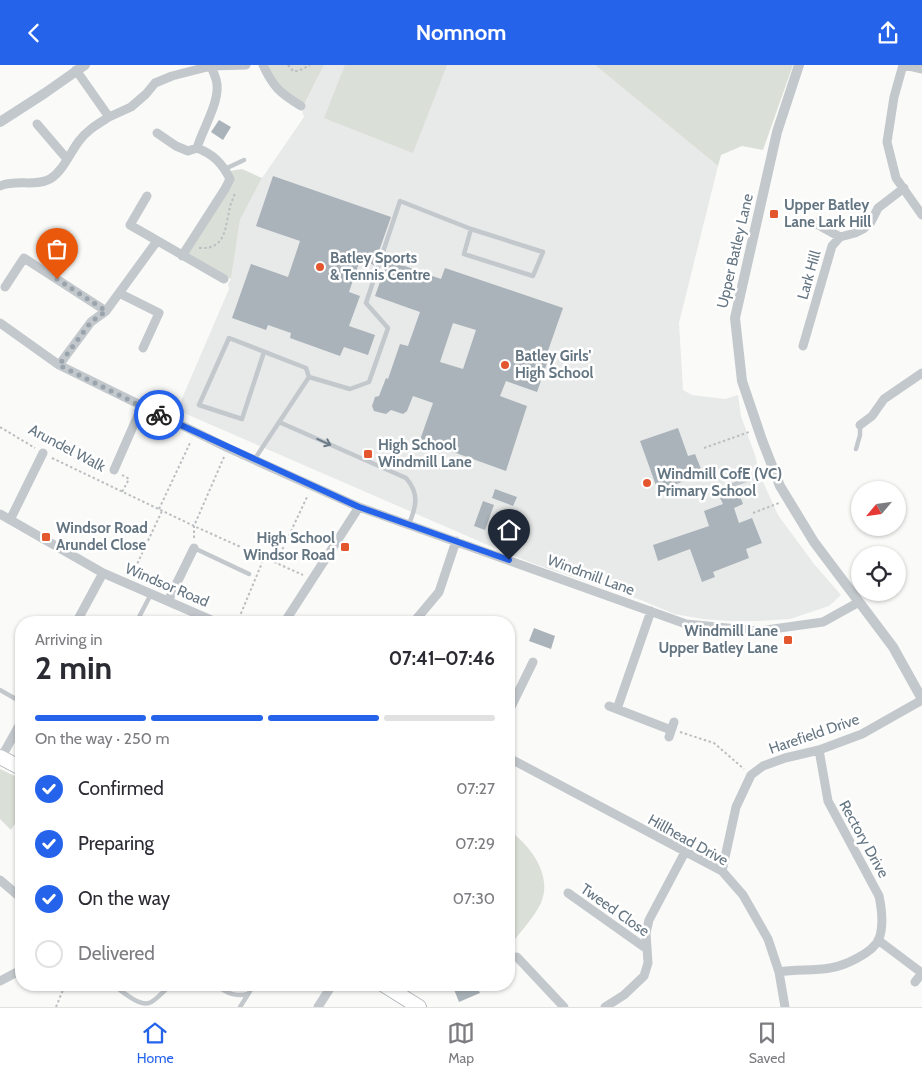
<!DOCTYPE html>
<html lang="en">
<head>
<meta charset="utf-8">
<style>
	:root { --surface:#fff; --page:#f2f2f3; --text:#2b2b33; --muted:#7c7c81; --line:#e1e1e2; --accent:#2563eb }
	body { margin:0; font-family:Cabin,sans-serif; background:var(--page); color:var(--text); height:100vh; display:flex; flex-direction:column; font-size:19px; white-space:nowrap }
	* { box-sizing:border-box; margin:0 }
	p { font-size:16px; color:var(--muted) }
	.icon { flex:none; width:28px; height:28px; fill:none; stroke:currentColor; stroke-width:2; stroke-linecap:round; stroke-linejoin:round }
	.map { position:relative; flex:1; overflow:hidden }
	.details { position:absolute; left:15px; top:551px; width:500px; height:375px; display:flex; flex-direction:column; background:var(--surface); border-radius:20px; box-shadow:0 1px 4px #0004 }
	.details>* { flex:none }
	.needle { width:32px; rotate:241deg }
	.buttons { position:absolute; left:851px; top:416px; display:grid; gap:10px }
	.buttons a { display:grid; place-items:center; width:55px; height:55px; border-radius:50%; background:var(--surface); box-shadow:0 1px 4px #0004; font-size:25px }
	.pin { position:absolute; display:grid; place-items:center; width:42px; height:42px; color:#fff; margin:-51px -21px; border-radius:50% 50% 50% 0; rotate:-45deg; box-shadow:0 0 5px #0007 }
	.pin .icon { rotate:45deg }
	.courier { position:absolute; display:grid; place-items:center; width:50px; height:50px; margin:-25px; border:4px solid #2563eb; border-radius:50%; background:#fff; color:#222; box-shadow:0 1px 6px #0007 }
	.head em { font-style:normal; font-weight:700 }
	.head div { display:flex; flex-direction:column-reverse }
	.head { display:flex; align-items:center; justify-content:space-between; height:85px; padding:0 20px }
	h1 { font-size:32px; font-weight:700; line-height:38px }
	.bar { display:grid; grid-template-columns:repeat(4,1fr); gap:8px 5px; align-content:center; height:60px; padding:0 20px }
	.bar i { height:6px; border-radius:4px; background:var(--line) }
	.bar .on { background:var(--accent) }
	.bar p { grid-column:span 4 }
	ol { padding:0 20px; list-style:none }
	li { display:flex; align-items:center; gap:15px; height:55px }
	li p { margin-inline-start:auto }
	li .icon { padding:5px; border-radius:50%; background:var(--accent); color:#fff; stroke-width:4 }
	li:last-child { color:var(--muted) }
	li i { width:28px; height:28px; border:2px solid var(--line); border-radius:50% }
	header { display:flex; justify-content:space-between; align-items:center; height:65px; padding:0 20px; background:var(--accent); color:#fff; font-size:22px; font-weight:700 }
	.menu { display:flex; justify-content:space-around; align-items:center; height:70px; border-top:1px solid var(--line); background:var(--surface); font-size:14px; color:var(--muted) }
	.menu a { display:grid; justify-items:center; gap:2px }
	.menu .on { color:var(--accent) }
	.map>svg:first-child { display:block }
	.built { fill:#e8e9e9 }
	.green { fill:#dadfd7 }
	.building { fill:#aab3b9; fill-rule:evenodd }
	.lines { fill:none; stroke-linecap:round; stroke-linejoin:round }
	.primary-casing { stroke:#b5babe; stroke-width:16 }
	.path { stroke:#bbbfc2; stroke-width:2; stroke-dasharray:2.5 2.5; stroke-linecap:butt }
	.service { stroke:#c3c8cc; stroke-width:4.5 }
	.minor { stroke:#c3c8cc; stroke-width:9 }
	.tertiary { stroke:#c3c8cc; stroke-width:10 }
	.primary { stroke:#fff; stroke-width:14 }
	.oneway { stroke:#6a7a87 }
	.done { stroke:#99a4ac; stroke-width:5; stroke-dasharray:0 9 }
	.route { stroke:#2563eb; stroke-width:6 }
	.poi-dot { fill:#e4572e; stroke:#fff; stroke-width:2 }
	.labels { text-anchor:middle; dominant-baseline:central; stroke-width:5; stroke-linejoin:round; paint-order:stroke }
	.poi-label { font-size:15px; font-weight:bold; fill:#657683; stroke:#fff; text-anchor:start }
	.street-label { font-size:15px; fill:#657683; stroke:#fff }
</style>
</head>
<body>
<header><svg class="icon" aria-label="back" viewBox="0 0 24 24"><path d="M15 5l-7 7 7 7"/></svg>Nomnom<svg class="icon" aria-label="share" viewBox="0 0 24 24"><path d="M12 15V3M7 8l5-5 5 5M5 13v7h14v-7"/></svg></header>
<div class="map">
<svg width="922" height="942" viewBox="0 0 922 942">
	<rect width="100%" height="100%" fill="#fafaf8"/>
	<path class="built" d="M324 0H595L718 101 679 258 683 325 692 330 725 334 738 330 741 351 756 393 758 406 778 450 814 499 841 530 829 541 790 554 758 556H730L703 554 674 549 641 535 537 500 504 487 177 345 229 224 228 219 231 214 240 155 262 113 304 52 302 45Z"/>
	<path class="green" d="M264 0H324L304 40 282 27Z
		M345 0H447L413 88 324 53Z
		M595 0H793L763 85 742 81 721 90 718 101Z
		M242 104 262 113 240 155 231 214 187 190 230 106Z
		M0 704 21 714V749L11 765 0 754Z
		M509 765C530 781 553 809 541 838 534 853 519 868 509 882Z"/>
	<path class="building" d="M219 55 231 62 223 75 211 67Z
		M273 111 391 152 374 200 360 195 349 227 360 231 349 261 375 270 368 290 344 282 340 291 290 273 291 268 268 260 266 265 232 253 251 199 288 212 300 176 256 161Z
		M385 194 441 214 445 203 563 243 544 297 547 298 537 327 506 316 500 331 527 341 506 406 420 375 433 338 413 331 407 346 403 349 391 345 386 349 374 346 372 341 375 332 379 331 386 313 388 314 400 279 408 281 420 247 375 231 385 203H382ZM453 258 476 265 463 304 440 297Z
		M678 363 688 391 695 389 701 404 690 408 692 413 658 426 640 376Z
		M495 424 517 432 513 441 492 433Z
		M738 426 743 439 734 443 739 458 752 453 762 478 746 484 749 493 713 507 715 512 702 517 690 484 658 496 653 480 709 461 704 446 723 439 720 433Z
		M483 436 494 440 485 465 474 461Z
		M534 563 555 571 551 584 529 576Z
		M457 920H476L480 928 459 937 453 922Z"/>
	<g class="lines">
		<g class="primary-casing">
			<path id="primary" d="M0 692 21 703
				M384 920 419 942"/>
		</g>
		<path class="path" d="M288 0 293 6H298L310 0
			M199 183C227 185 225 161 230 142 231 137 234 133 235 127
			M0 362 35 383
			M704 383 749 367
			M52 393 194 461 303 510
			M122 410 129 414 122 427
			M159 444 191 376
			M753 448 779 438
			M194 473V461L224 392
			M276 498 308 430
			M131 512 162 446
			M237 558 264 493
			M680 667 714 678 744 704
			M56 942 65 920"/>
		<path class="service" d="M225 104 244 95
			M309 312 350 324 369 317 388 263 366 238 400 136 471 164 543 187 533 211 464 189 471 164
			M279 357 406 413C420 429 416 442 409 459
			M856 384 860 370V360
			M254 395 309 312 306 303 229 273 199 340 242 354 264 287
			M716 426 773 405
			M194 483 249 509
			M136 558 151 529
			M0 625 21 637
			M113 920C122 926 138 941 149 938 157 935 164 925 171 920
			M215 920C227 928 234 932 248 929
			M240 942 254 920"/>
		<path class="minor" d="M263 0C273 22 280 28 301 41
			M903 0 894 32 887 77 896 113 922 150
			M905 0 922 4
			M76 5 109 52 131 42 146 29 155 18 172 11 211 1 246 0
			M37 59 67 94
			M157 68 176 81 188 86 197 83C213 89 222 98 230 114L225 124 182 191
			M197 83C202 66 219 38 217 20 217 14 213 7 211 1
			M0 121C16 114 35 122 50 114 63 106 70 88 79 76 87 65 98 59 109 52
			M147 131 130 160 224 214
			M813 157 840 172
			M5 222 24 193 106 246
			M119 228 159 248 143 283
			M0 258 59 300 228 383 359 442 686 559 758 566 823 557 859 537
			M803 281 832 181 840 172 855 168 863 164 871 157 878 143 904 123
			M59 300 91 257 106 246 157 176
			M860 360 872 351 884 334 922 308
			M114 405 142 341
			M0 449 103 508 218 558
			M10 455 43 388
			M168 536 194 483
			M76 558 103 508
			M284 558 359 442
			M413 558 439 527 456 476
			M609 641 671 665
			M617 644 651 546
			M509 646 533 597
			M669 672 674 657
			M1 693 21 657
			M509 693 722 806 743 830 768 874 779 907 785 942
			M722 806 736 742 751 710 763 701 785 693 819 685 862 669 922 635
			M0 815 21 833
			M568 828 647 884
			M878 875 922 908 915 917
			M517 892 564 942
			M779 907C796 904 813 906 830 903 844 901 873 888 879 874 884 860 882 845 879 831L828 736 819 685
			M0 916 21 905
			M318 942 332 920
			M605 942 624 930 644 911 648 898 646 868 649 855 685 787"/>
		<path class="tertiary" d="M799 0 777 67 735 253 742 316 762 375 780 421 814 477 893 582 922 634
			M0 57 45 28 85 0"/>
		<use href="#primary" class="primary"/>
	</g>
	<defs><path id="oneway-shaft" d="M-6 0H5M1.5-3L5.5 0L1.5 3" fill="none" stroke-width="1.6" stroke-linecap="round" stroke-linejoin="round" transform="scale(1.25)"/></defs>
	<use class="oneway" href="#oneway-shaft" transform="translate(324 377) rotate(24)"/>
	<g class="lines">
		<path class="done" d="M57 214 106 246 91 257 59 300 159 350"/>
		<path class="route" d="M159 350 359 442 509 495"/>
	</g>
	<g class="poi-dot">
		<rect x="769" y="144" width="10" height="10" rx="2.5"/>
		<circle cx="320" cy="202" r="5"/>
		<circle cx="505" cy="300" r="5"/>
		<rect x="363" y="384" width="10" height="10" rx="2.5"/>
		<circle cx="647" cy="418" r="5"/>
		<rect x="41" y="467" width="10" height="10" rx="2.5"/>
		<rect x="340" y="477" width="10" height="10" rx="2.5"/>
		<rect x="783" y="570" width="10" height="10" rx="2.5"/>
	</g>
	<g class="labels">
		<g class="poi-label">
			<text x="784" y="140">Upper Batley<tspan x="784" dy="17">Lane Lark Hill</tspan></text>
			<text x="330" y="193">Batley Sports<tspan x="330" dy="17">&amp; Tennis Centre</tspan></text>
			<text x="515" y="291">Batley Girls'<tspan x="515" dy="17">High School</tspan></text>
			<text x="378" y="380">High School<tspan x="378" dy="17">Windmill Lane</tspan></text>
			<text x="657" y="409">Windmill CofE (VC)<tspan x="657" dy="17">Primary School</tspan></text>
			<text x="56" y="463">Windsor Road<tspan x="56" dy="17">Arundel Close</tspan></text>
			<text x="335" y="473" text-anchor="end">High School<tspan x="335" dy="17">Windsor Road</tspan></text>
			<text x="778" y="566" text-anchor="end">Windmill Lane<tspan x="778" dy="17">Upper Batley Lane</tspan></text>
		</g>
		<g class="street-label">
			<text transform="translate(735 186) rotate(-77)">Upper Batley Lane</text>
			<text transform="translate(809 210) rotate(-74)">Lark Hill</text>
			<text transform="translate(67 383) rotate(28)">Arundel Walk</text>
			<text transform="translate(591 510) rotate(20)">Windmill Lane</text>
			<text transform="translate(167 520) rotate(23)">Windsor Road</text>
			<text transform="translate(814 669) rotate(-19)">Harefield Drive</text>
			<text transform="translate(864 774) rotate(61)">Rectory Drive</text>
			<text transform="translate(688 775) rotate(29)">Hillhead Drive</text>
			<text transform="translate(615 845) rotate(35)">Tweed Close</text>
		</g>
	</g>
</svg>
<div class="buttons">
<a><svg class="needle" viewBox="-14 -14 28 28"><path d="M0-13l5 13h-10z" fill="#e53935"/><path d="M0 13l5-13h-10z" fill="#7c7c81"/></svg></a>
<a><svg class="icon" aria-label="locate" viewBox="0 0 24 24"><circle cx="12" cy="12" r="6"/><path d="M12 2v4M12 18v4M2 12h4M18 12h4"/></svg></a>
</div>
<div class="pin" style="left:57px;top:214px;background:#ea580c"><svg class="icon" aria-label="bag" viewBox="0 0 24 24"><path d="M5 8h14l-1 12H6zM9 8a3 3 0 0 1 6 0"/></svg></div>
<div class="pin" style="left:509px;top:495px;background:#1f2937"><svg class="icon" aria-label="home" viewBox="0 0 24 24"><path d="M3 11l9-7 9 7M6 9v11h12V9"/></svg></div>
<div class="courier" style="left:159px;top:350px"><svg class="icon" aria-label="bike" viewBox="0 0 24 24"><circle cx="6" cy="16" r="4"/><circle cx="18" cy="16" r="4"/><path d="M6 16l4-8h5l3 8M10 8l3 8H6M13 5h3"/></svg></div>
<section class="details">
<div class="head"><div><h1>2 min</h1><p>Arriving in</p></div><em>07:41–07:46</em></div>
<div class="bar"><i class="on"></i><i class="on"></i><i class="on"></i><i></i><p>On the way · 250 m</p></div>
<ol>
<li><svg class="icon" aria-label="check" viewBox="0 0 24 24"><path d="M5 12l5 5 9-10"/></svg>Confirmed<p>07:27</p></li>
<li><svg class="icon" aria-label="check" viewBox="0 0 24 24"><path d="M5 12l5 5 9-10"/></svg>Preparing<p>07:29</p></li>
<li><svg class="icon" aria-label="check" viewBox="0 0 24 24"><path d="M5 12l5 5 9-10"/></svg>On the way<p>07:30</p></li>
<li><i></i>Delivered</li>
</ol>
</section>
</div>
<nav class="menu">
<a class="on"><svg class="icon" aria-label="home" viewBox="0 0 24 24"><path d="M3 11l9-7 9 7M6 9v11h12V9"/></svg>Home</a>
<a><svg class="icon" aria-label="map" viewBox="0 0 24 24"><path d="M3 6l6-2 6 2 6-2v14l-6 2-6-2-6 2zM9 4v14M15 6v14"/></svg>Map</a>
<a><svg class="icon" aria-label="saved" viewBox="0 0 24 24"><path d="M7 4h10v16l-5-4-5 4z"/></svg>Saved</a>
</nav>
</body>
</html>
